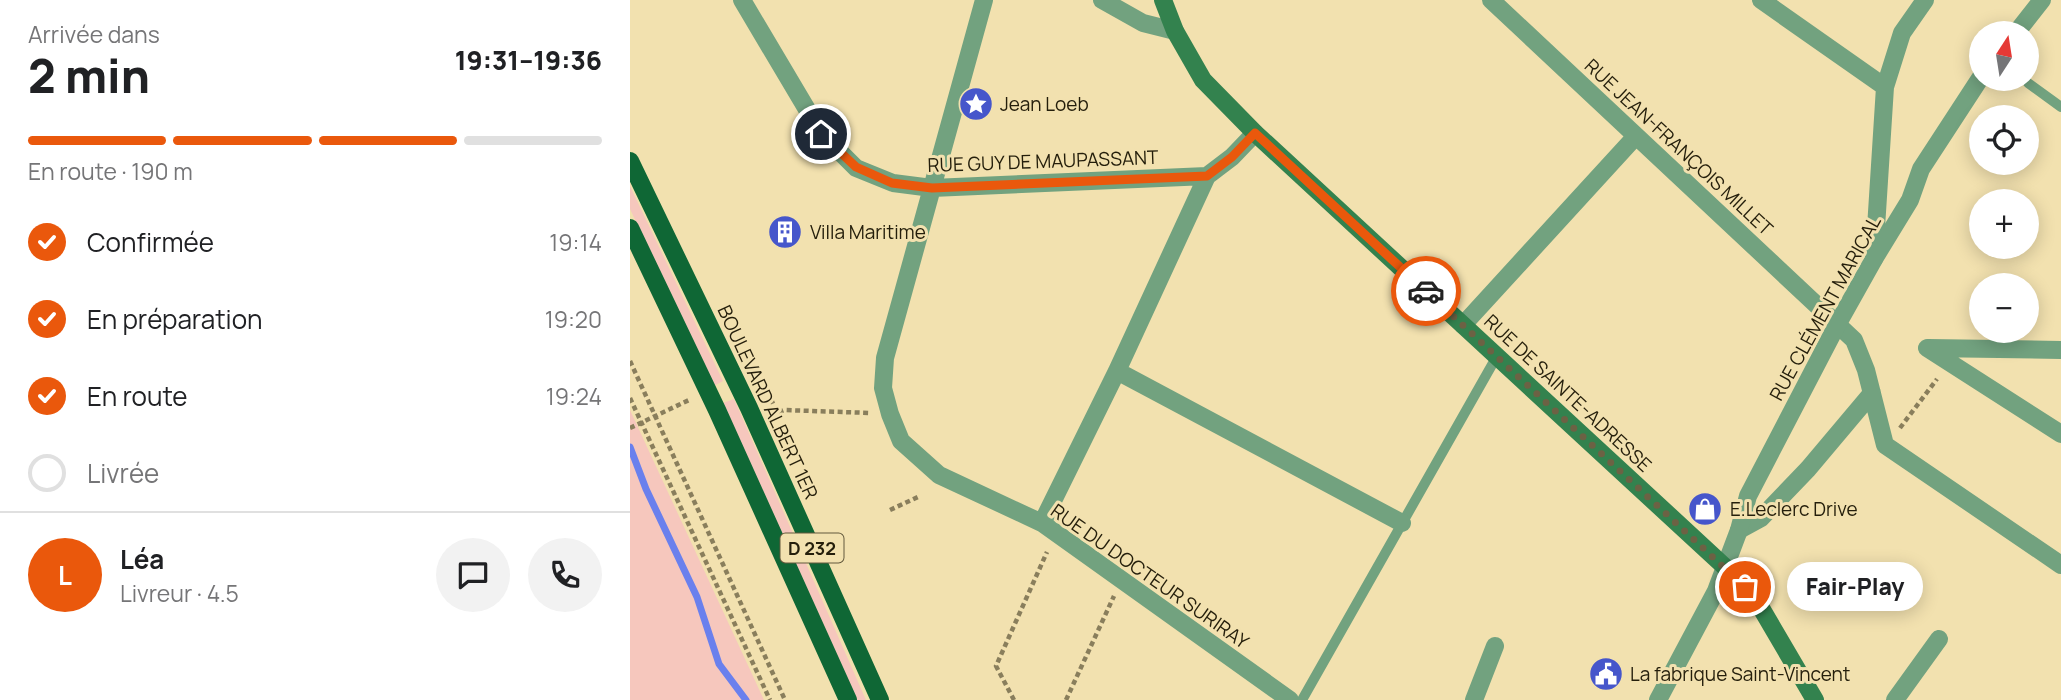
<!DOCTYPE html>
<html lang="fr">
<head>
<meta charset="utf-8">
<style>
	:root { --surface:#fff; --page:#f2f2f2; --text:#202124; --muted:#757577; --line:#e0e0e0; --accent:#ea580c }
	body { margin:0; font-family:Manrope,sans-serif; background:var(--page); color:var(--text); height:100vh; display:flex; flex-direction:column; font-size:26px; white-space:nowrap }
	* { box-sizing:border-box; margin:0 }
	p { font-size:23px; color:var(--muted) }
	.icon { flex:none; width:38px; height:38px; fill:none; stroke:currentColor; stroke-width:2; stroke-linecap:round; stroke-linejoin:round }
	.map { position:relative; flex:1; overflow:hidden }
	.details { display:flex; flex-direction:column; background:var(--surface); width:630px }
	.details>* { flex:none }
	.needle { width:46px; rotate:12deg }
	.controls { position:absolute; left:1339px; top:21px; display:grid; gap:14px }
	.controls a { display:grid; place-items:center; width:70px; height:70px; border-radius:50%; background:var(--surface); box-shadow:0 4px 18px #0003; font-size:35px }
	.pin { position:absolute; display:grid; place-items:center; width:60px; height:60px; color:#fff; margin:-30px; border:4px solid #fff; border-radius:50%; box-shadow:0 2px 7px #0007 }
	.courier { position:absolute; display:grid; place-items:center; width:70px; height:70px; margin:-35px; border:5px solid #ea580c; border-radius:50%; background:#fff; color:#222; box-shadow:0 2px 9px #0007 }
	.bubble { position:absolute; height:49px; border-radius:24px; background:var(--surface); box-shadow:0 4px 18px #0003; font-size:23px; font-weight:800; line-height:49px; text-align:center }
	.summary em { font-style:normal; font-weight:800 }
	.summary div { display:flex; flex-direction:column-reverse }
	.summary { display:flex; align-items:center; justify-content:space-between; height:119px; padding:0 28px }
	h1 { font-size:46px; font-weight:800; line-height:52px }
	.bar { display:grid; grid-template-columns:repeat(4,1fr); gap:10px 7px; align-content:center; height:84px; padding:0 28px }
	.bar i { height:9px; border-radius:5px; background:var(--line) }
	.bar .selected { background:var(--accent) }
	.bar p { grid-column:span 4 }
	.line { display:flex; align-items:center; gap:18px; padding:0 28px; border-top:2px solid var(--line) }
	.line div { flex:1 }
	.round { display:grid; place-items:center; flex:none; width:74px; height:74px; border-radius:37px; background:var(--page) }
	ol { padding:0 28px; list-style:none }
	li { display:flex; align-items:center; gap:21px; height:77px }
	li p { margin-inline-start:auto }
	li .icon { padding:7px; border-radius:50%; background:var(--accent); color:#fff; stroke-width:4 }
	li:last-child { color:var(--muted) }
	li i { width:38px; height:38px; border:4px solid var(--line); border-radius:50% }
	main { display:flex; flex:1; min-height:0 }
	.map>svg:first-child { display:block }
	.green { fill:#f6c7bd }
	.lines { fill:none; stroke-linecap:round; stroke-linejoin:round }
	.stream { stroke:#6a80ed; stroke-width:7 }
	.path { stroke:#897e5c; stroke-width:4.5; stroke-dasharray:5 3.5; stroke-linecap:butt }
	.service { stroke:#72a27f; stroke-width:10 }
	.minor { stroke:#72a27f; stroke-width:18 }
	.tertiary { stroke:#72a27f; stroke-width:18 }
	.secondary { stroke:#33824e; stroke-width:18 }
	.primary { stroke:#0f6735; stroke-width:18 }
	.done { stroke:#6c6244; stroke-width:7; stroke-dasharray:0 12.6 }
	.route { stroke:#ea580c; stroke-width:9 }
	.labels { text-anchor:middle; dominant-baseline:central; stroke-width:6; stroke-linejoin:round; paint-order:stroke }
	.shield { fill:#f2e1af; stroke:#62583c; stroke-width:2 }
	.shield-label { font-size:18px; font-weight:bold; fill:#241e0b }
	.poi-label { font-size:19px; fill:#241e0b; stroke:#f2e1af; text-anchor:start }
	.street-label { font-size:19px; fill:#241e0b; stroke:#f2e1af }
</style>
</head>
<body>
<main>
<section class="details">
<div class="summary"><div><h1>2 min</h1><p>Arrivée dans</p></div><em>19:31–19:36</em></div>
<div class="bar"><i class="selected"></i><i class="selected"></i><i class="selected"></i><i></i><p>En route · 190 m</p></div>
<ol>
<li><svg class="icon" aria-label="check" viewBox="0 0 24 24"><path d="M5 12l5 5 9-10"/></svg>Confirmée<p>19:14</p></li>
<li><svg class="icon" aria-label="check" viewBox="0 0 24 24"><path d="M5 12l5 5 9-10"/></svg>En préparation<p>19:20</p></li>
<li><svg class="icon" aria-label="check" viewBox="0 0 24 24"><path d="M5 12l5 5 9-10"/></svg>En route<p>19:24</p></li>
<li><i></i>Livrée</li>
</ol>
<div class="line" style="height:126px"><b class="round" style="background:var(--accent);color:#fff">L</b><div><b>Léa</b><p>Livreur · 4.5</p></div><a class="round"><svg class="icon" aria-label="chat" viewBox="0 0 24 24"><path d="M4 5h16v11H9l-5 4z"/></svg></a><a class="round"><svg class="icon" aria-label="phone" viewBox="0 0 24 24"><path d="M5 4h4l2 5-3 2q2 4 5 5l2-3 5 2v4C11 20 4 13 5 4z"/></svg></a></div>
</section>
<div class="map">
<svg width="1431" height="700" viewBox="0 0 1431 700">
	<rect width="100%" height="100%" fill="#f2e1af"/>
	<path class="green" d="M0 186 93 381 84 386 0 209Z
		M104 399 236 700H224L93 403Z
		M0 410 134 700H0Z"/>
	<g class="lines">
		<path class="stream" d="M0 447 16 489 67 597 89 664 116 700"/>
		<path class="path" d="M0 361 155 700
			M0 398 140 700
			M141 399 147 413 154 410 241 413
			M0 428 59 400
			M1270 428 1307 379
			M260 510 290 496
			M384 700 366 666 417 552
			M436 700 484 596"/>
		<path class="service" d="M1398 83 1431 107
			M672 700 867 356"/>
		<path class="minor" d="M112 0 191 133 226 168 263 183 302 188 577 176 602 157 625 133
			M354 0 255 358 253 388 260 414 271 441 309 475 412 523 660 700
			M472 0 513 23 545 31
			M861 0 1224 340 1236 370 1255 445 1431 565
			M1131 0 1255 87
			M1244 259 1255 87 1272 33 1295 0
			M833 325 1006 136
			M1297 348 1431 434
			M1298 348 1431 350
			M487 371 772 523
			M412 523 487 371 577 176
			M1109 530 1131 518 1178 469 1242 393
			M844 700 865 646
			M1265 700 1309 639"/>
		<path class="tertiary" d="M1386 33 1412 0
			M1028 700 1086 591 1109 530 1118 496 1207 325 1244 259 1280 200 1291 169 1351 77"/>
		<path class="secondary" d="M533 0 545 31 573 80 625 133 1095 567 1124 596 1185 700"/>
		<path class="primary" d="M0 161 119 408 250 700
			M0 228 87 410 218 700"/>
	</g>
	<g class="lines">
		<path class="done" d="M796 291 1115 587"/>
		<path class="route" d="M191 134 226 167 262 183 302 188 577 176 602 157 625 133 796 291"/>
	</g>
	<defs>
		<g id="sight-disc" transform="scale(1.75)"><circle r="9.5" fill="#4656cb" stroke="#f2e1af"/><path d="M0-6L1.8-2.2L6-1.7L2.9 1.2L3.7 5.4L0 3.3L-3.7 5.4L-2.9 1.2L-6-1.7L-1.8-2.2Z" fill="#fff"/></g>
		<g id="building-disc" transform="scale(1.75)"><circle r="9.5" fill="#4656cb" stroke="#f2e1af"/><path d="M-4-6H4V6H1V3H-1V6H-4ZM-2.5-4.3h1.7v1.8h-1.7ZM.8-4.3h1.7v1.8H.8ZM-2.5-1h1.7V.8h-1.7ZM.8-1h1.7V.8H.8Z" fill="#fff"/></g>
		<g id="shop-disc" transform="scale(1.75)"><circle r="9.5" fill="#4656cb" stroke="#f2e1af"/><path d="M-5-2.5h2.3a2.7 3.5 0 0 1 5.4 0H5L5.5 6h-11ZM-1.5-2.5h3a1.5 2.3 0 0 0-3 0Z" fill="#fff"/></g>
		<g id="civic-disc" transform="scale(1.75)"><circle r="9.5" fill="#4656cb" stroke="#f2e1af"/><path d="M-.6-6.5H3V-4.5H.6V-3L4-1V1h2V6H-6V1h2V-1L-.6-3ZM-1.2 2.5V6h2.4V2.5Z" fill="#fff"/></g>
	</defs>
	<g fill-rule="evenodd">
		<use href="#sight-disc" x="346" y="104"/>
		<use href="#building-disc" x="155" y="232"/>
		<use href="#shop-disc" x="1075" y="509"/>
		<use href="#civic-disc" x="976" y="674"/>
	</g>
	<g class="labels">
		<rect class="shield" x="150.5" y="533.5" width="63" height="29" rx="5"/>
		<g class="shield-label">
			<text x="182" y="548">D 232</text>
		</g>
		<g class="poi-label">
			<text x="370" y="104">Jean Loeb</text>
			<text x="180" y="232">Villa Maritime</text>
			<text x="1100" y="509">E.Leclerc Drive</text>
			<text x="1000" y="674">La fabrique Saint-Vincent</text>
		</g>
		<g class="street-label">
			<text transform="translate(1049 147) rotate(43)">RUE JEAN-FRANÇOIS MILLET</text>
			<text transform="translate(413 161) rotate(-2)">RUE GUY DE MAUPASSANT</text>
			<text transform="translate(1195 308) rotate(-61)">RUE CLÉMENT MARICAL</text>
			<text transform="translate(938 393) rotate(43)">RUE DE SAINTE-ADRESSE</text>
			<text transform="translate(138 402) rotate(65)">BOULEVARD ALBERT 1ER</text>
			<text transform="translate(520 576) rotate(35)">RUE DU DOCTEUR SURIRAY</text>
		</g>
	</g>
</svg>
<div class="controls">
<a><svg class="needle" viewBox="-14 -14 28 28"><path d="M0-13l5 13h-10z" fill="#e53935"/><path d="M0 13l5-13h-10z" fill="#757577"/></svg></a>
<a><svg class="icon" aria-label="locate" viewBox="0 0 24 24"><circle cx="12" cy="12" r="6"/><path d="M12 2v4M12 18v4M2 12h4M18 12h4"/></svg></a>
<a>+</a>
<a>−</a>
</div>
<div class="pin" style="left:1115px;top:587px;background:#ea580c"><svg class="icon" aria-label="bag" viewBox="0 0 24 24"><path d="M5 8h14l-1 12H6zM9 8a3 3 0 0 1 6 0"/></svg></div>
<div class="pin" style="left:191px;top:134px;background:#1f2937"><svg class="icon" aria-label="home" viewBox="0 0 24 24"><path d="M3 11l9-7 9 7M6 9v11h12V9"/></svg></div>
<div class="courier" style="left:796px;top:291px"><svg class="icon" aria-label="car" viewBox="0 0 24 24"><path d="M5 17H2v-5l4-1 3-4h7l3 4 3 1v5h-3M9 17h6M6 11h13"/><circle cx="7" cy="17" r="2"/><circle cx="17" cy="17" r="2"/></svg></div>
<div class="bubble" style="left:1157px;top:562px;width:136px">Fair-Play</div>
</div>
</main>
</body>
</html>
